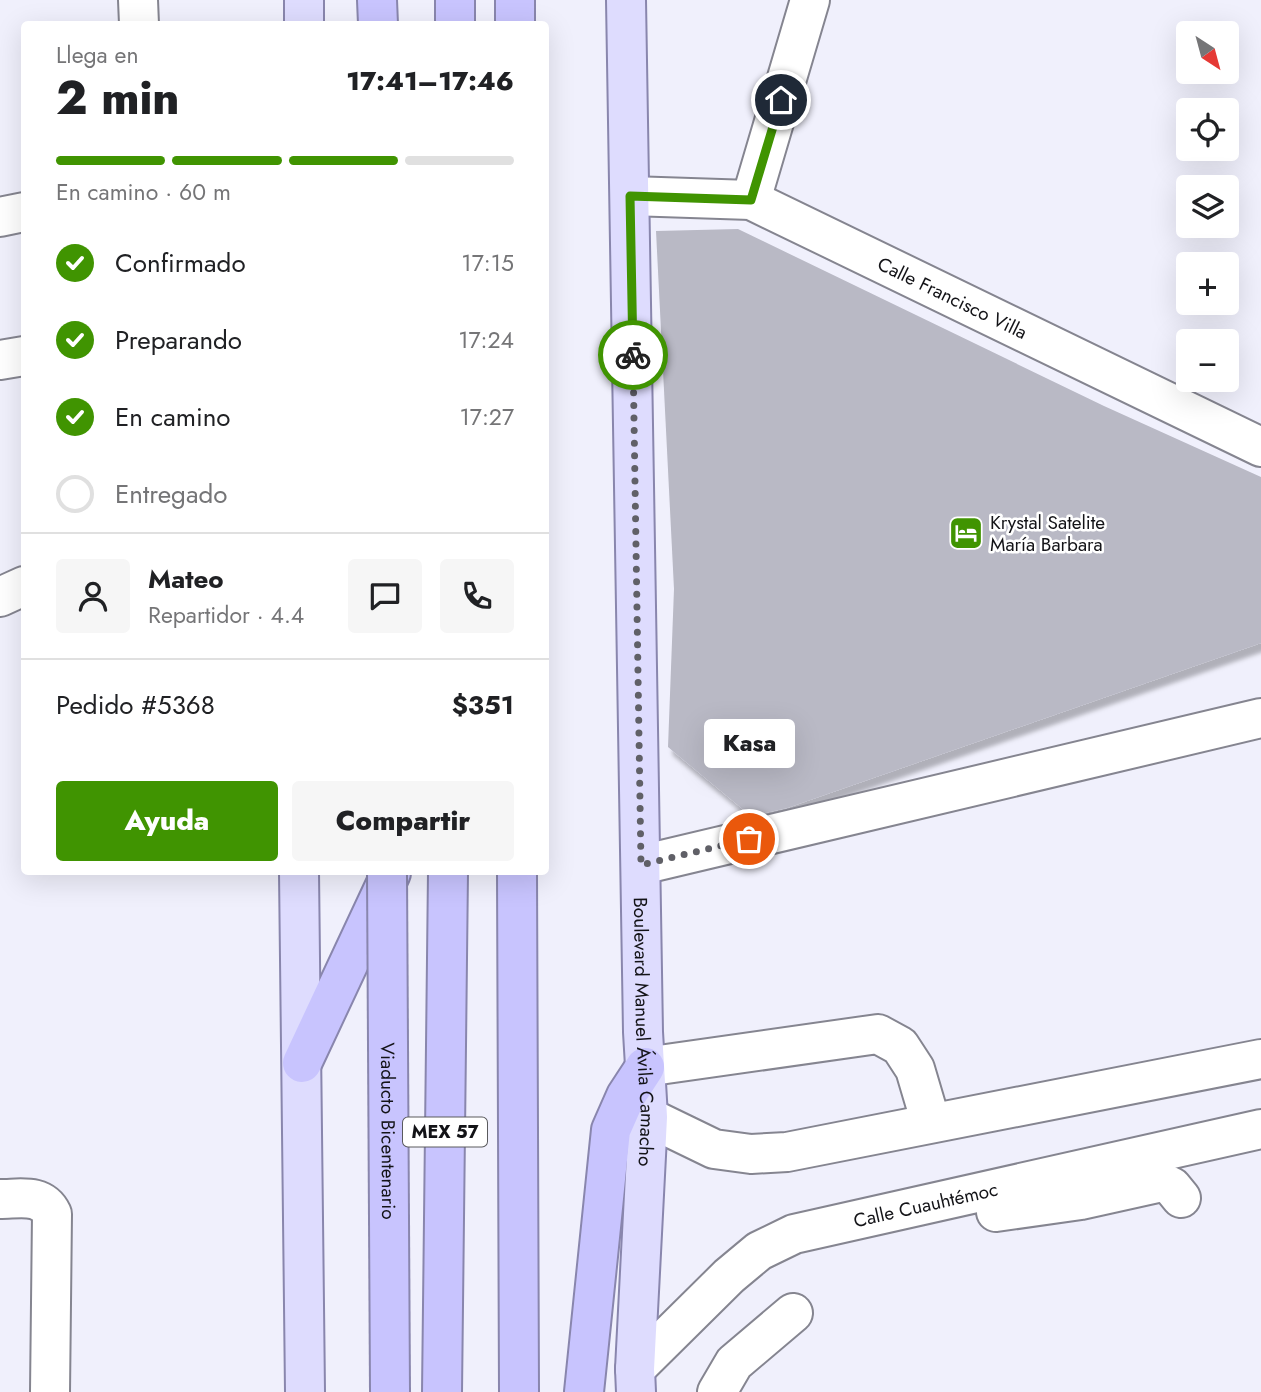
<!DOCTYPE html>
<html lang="es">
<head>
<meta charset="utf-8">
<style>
	:root { --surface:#fff; --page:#f6f6f6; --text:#202124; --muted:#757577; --line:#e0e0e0; --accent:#409401 }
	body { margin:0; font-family:Jost,sans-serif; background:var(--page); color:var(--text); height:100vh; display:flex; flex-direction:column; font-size:26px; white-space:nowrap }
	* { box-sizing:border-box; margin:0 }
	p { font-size:23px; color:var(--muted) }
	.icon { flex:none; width:38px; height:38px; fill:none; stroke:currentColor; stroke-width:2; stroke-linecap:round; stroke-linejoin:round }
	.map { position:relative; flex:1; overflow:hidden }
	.side { position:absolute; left:21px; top:21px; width:528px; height:854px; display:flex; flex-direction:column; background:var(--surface); border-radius:7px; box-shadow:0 7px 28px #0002 }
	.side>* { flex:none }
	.needle { width:46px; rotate:144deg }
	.tools { position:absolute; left:1176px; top:21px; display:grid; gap:14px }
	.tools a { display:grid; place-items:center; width:63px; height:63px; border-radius:7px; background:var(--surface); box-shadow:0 7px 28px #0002; font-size:35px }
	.pin { position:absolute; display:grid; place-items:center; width:60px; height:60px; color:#fff; margin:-30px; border:4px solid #fff; border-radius:50%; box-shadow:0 2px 7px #0007 }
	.courier { position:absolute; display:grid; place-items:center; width:70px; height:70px; margin:-35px; border:5px solid #409401; border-radius:50%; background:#fff; color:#222; box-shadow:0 2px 9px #0007 }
	.bubble { position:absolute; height:49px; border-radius:7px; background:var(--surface); box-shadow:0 7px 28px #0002; font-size:23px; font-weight:800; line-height:49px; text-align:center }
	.headline em { font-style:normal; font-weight:800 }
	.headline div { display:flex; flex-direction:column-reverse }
	.headline { display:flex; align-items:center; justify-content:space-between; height:119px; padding:0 35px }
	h1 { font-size:46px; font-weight:800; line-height:52px }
	.bar { display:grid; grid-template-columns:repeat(4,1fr); gap:10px 7px; align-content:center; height:84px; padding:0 35px }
	.bar i { height:9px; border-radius:5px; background:var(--line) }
	.bar .on { background:var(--accent) }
	.bar p { grid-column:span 4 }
	.line { display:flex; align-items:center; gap:18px; padding:0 35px; border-top:2px solid var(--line) }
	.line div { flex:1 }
	.round { display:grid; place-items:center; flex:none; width:74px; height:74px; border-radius:7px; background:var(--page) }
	ol { padding:0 35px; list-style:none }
	li { display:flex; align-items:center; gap:21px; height:77px }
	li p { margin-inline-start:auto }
	li .icon { padding:7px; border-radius:50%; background:var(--accent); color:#fff; stroke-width:4 }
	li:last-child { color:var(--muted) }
	li i { width:38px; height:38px; border:4px solid var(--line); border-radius:50% }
	.action { display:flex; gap:14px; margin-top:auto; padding:14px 35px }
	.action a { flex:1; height:80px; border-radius:7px; background:var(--accent); color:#fff; font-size:28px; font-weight:800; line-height:80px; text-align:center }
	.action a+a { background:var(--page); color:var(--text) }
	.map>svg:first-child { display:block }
	.building { fill:#b9b9c5; filter:url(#shadow) }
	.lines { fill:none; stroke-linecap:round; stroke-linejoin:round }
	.minor-casing { stroke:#858590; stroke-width:42 }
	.major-casing { stroke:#8986ad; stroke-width:42 }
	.highway-casing { stroke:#8986ad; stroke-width:42 }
	.minor { stroke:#fff; stroke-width:38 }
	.major { stroke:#dedcfe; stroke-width:38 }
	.highway { stroke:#c8c4fe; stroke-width:38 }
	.highway-bridge-casing { stroke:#8986ad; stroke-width:42; stroke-linecap:butt }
	.highway-bridge { stroke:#c8c4fe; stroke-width:38 }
	.done { stroke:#606067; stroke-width:7; stroke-dasharray:0 12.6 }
	.route { stroke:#409401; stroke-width:9 }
	.labels { text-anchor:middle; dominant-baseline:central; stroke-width:5; stroke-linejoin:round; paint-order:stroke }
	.shield { fill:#fff; stroke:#5a5a5d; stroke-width:2 }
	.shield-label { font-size:18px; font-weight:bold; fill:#131317 }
	.street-label { font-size:19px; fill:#131317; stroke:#fff }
	.poi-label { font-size:19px; fill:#131317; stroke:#fff; text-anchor:start }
</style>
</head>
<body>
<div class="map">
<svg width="1261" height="1392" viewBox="0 0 1261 1392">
	<defs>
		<filter id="shadow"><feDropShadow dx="4.5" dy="8" stdDeviation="2" flood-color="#0004"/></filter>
	</defs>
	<rect width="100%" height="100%" fill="#f0f0fc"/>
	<path class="building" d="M738 229 1104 406 1261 477V643L787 808 751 816 668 747 674 589 656 231Z"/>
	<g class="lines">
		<g class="minor-casing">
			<g id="minor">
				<path d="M138 0 139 24"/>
				<path id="s1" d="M630 196 751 200 1261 447"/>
				<path d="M751 200 810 0"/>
				<path d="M0 217 24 212"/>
				<path d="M0 360 24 356"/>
				<path d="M0 597 24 586"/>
				<path d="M641 865 1261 718"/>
				<path d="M645 1067 878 1034 900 1046 915 1069 931 1123"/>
				<path d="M648 1117 714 1149 751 1154 787 1152 1261 1059"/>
				<path d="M0 1199C20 1199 42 1193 52 1214L50 1392"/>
				<path d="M996 1212 1081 1200 1162 1182 1172 1187 1181 1198"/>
				<path id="s2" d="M635 1369 729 1276 759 1251 794 1234 1261 1129"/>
				<path d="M717 1392 734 1363 793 1313"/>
			</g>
		</g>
		<g class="major-casing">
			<g id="major">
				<path d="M304 0V24"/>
				<path id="s3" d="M626 0 643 1032 648 1117 635 1369 636 1392"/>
				<path d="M299 872 305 1392"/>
			</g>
		</g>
		<g class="highway-casing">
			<path id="highway" d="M377 0 378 24
				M455 0V24
				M515 24V0
				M517 872 519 1392
				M302 1063 391 873
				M442 1392 448 872
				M584 1392 611 1130 626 1096 645 1067"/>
		</g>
		<use href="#minor" class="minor"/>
		<use href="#major" class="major"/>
		<use href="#highway" class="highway"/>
		<g class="highway-bridge-casing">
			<g id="highway-bridge">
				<path id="s4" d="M387 872 390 1392"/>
			</g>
		</g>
		<use href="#highway-bridge" class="highway-bridge"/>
	</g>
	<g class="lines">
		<path class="done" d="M633 355 641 865 749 839"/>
		<path class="route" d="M633 355 630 196 751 200 781 100"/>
	</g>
	<defs>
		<g id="hotel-square" transform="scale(1.75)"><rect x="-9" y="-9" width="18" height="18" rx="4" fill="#409401" stroke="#fff"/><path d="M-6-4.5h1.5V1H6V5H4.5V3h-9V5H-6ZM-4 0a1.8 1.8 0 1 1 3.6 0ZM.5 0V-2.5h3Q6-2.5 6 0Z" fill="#fff"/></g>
	</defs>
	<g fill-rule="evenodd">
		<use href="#hotel-square" x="966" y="533"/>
	</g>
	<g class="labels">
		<rect class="shield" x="403" y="1117.5" width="84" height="29" rx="5"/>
		<g class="shield-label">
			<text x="445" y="1132">MEX 57</text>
		</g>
		<g class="street-label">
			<text stroke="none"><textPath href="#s1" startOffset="345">Calle Francisco Villa</textPath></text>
			<text stroke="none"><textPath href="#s3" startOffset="1032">Boulevard Manuel Ávila Camacho</textPath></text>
			<text stroke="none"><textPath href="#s4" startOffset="259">Viaducto Bicentenario</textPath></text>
			<text stroke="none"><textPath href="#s2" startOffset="345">Calle Cuauhtémoc</textPath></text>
		</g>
		<g class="poi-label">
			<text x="990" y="522">Krystal Satelite<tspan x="990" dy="22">María Barbara</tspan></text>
		</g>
	</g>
</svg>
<div class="tools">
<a><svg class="needle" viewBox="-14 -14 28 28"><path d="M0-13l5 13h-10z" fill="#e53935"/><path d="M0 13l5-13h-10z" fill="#757577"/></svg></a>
<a><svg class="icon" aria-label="locate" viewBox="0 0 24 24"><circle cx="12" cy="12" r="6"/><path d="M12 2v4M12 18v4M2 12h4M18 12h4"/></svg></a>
<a><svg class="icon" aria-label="layers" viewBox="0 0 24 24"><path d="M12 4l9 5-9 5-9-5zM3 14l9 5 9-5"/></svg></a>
<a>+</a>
<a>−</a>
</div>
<div class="pin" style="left:749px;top:839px;background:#ea580c"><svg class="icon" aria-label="bag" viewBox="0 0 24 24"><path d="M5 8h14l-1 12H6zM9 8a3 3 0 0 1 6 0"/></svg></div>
<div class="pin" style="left:781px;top:100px;background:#1f2937"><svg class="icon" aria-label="home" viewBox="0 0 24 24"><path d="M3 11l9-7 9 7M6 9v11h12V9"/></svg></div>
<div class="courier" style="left:633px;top:355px"><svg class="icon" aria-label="bike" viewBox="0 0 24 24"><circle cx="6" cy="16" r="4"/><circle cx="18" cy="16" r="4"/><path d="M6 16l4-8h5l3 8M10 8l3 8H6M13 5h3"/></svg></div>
<div class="bubble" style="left:704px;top:719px;width:91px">Kasa</div>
<section class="side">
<div class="headline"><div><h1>2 min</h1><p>Llega en</p></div><em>17:41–17:46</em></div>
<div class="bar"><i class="on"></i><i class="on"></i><i class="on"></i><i></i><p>En camino · 60 m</p></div>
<ol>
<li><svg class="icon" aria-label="check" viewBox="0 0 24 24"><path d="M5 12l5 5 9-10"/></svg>Confirmado<p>17:15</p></li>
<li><svg class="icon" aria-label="check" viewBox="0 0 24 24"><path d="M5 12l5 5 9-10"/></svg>Preparando<p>17:24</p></li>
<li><svg class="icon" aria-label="check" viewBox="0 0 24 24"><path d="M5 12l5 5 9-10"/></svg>En camino<p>17:27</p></li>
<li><i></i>Entregado</li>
</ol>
<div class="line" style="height:126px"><a class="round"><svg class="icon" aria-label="person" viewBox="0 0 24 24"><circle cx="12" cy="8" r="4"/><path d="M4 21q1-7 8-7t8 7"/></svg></a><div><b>Mateo</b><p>Repartidor · 4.4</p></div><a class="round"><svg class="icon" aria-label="chat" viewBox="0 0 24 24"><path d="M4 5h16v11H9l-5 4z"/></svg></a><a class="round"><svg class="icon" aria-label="phone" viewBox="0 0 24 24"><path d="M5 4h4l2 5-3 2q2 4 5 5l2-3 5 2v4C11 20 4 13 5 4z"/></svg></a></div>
<div class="line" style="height:91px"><div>Pedido #5368</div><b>$351</b></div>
<div class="action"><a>Ayuda</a><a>Compartir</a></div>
</section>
</div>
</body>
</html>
